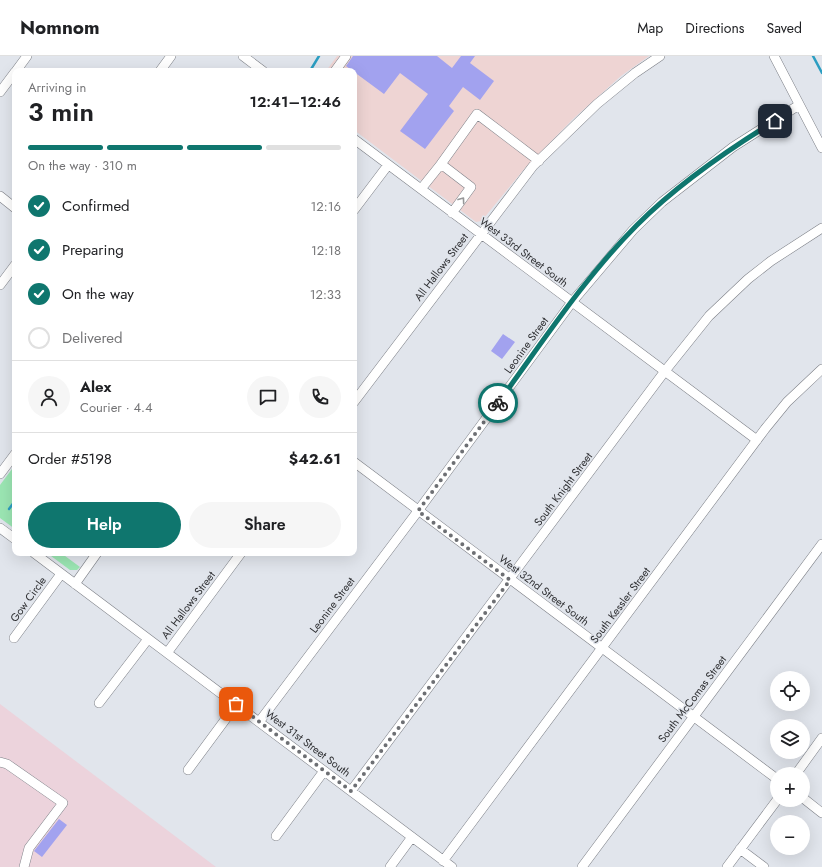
<!DOCTYPE html>
<html lang="en">
<head>
<meta charset="utf-8">
<style>
	:root { --surface:#fff; --page:#f6f6f6; --text:#202124; --muted:#757577; --line:#e0e0e0; --accent:#0f766e }
	body { margin:0; font-family:Jost,sans-serif; background:var(--page); color:var(--text); height:100vh; display:flex; flex-direction:column; font-size:15px; white-space:nowrap }
	* { box-sizing:border-box; margin:0 }
	p { font-size:13px; color:var(--muted) }
	.icon { flex:none; width:22px; height:22px; fill:none; stroke:currentColor; stroke-width:2; stroke-linecap:round; stroke-linejoin:round }
	.map { position:relative; flex:1; overflow:hidden }
	.panel { position:absolute; left:12px; top:12px; width:345px; height:488px; display:flex; flex-direction:column; background:var(--surface); border-radius:8px; box-shadow:0 4px 16px #0002 }
	.panel>* { flex:none }
	.buttons { position:absolute; left:770px; top:615px; display:grid; gap:8px }
	.buttons a { display:grid; place-items:center; width:40px; height:40px; border-radius:50%; background:var(--surface); box-shadow:0 4px 16px #0002; font-size:20px }
	.pin { position:absolute; display:grid; place-items:center; width:34px; height:34px; color:#fff; margin:-17px; border-radius:8px; box-shadow:0 2px 6px #0006 }
	.courier { position:absolute; display:grid; place-items:center; width:40px; height:40px; margin:-20px; border:3px solid #0f766e; border-radius:50%; background:#fff; color:#222; box-shadow:0 1px 5px #0007 }
	.summary em { font-style:normal; font-weight:600 }
	.summary div { display:flex; flex-direction:column-reverse }
	.summary { display:flex; align-items:center; justify-content:space-between; height:68px; padding:0 16px }
	h1 { font-size:26px; font-weight:600; line-height:30px }
	.bar { display:grid; grid-template-columns:repeat(4,1fr); gap:6px 4px; align-content:center; height:48px; padding:0 16px }
	.bar i { height:5px; border-radius:3px; background:var(--line) }
	.bar .current { background:var(--accent) }
	.bar p { grid-column:span 4 }
	.line { display:flex; align-items:center; gap:10px; padding:0 16px; border-top:1px solid var(--line) }
	.line div { flex:1 }
	.round { display:grid; place-items:center; flex:none; width:42px; height:42px; border-radius:21px; background:var(--page) }
	ol { padding:0 16px; list-style:none }
	li { display:flex; align-items:center; gap:12px; height:44px }
	li p { margin-inline-start:auto }
	li .icon { padding:4px; border-radius:50%; background:var(--accent); color:#fff; stroke-width:4 }
	li:last-child { color:var(--muted) }
	li i { width:22px; height:22px; border:2px solid var(--line); border-radius:50% }
	.button { display:flex; gap:8px; margin-top:auto; padding:8px 16px }
	.button a { flex:1; height:46px; border-radius:24px; background:var(--accent); color:#fff; font-size:16px; font-weight:600; line-height:46px; text-align:center }
	.button a+a { background:var(--page); color:var(--text) }
	header { display:flex; align-items:center; gap:24px; box-sizing:border-box; height:56px; padding:0 20px; background:var(--surface); border-bottom:1px solid var(--line) }
	header strong { font-size:19px }
	nav { display:flex; gap:22px; margin-inline-start:auto; font-size:14px }
	.map>svg:first-child { display:block }
	.industrial { fill:#ecd3dc }
	.education { fill:#eed4d3 }
	.green { fill:#9be6b3 }
	.lines { fill:none; stroke-linecap:round; stroke-linejoin:round }
	.stream { stroke:#2c9ec2; stroke-width:2.5 }
	.building { fill:#a2a2ef }
	.minor-casing { stroke:#7c7f86; stroke-width:10 }
	.minor { stroke:#fff; stroke-width:9 }
	.oneway { stroke:#969798 }
	.done { stroke:#6d6f73; stroke-width:4; stroke-dasharray:0 7.2 }
	.route { stroke:#0f766e; stroke-width:5 }
	.labels { text-anchor:middle; dominant-baseline:central; stroke-width:3; stroke-linejoin:round; paint-order:stroke }
	.street-label { font-size:11px; fill:#2e2f32; stroke:#e1e5ec }
</style>
</head>
<body>
<header>
<strong>Nomnom</strong>
<nav><a>Map</a><a>Directions</a><a>Saved</a></nav>
</header>
<div class="map">
<svg width="822" height="811" viewBox="0 0 822 811">
	<rect width="100%" height="100%" fill="#e1e5ec"/>
	<path class="industrial" d="M0 648 216 811H0Z"/>
	<path class="education" d="M337 0H649L621 20 573 63 525 112 484 162 481 165 476 166 354 74V15H326Z"/>
	<path class="green" d="M15 409V473L0 462V429Z
		M47 497H61L80 511 77 514H70Z"/>
	<g class="lines">
		<path class="stream" d="M813 0 822 17
			M310 15 319 0
			M9 453 15 445"/>
	</g>
	<path class="building" d="M353 0H437L452 12 461 0H475L470 7 494 25 480 44 463 31 449 50 454 55 425 93 400 75 428 38 400 17 384 38 346 10Z
		M503 278 515 286 502 303 491 295Z
		M59 763 67 769 42 801 34 795Z"/>
	<g class="lines">
		<g class="minor-casing">
			<path id="minor" d="M243 0 263 15
				M774 0 822 92
				M16 15 27 0
				M160 15 171 0
				M335 15 346 0
				M0 36 15 16
				M354 83 757 384
				M441 108 477 58 539 105
				M421 133 441 108 471 131 452 157
				M0 140 15 152
				M354 154 388 109
				M0 229 15 209
				M354 346 533 110 597 48 635 17 660 0
				M354 406 777 723
				M0 418 15 398
				M0 472 15 483
				M34 497 452 811
				M75 528 97 497
				M14 582 61 518
				M167 597 241 497
				M99 647 148 583
				M259 666 418 455 572 246 633 174 662 146 733 91 799 49
				M0 706 7 708 63 747 29 792 24 811
				M188 714 236 649
				M796 718 822 682
				M351 735 665 315 709 260 748 223 771 205 822 172
				M803 742 822 757
				M276 780 324 715
				M740 793 764 811
				M443 805 765 373 787 346 822 313
				M390 811 412 781
				M582 811 822 488
				M727 811 777 744"/>
		</g>
		<use href="#minor" class="minor"/>
	</g>
	<defs><path id="oneway-chevron" d="M-2-3.5L2.5 0L-2 3.5" fill="none" stroke-width="1.6" stroke-linecap="round" stroke-linejoin="round"/></defs>
	<use class="oneway" href="#oneway-chevron" transform="translate(462 144) rotate(-54)"/>
	<g class="lines">
		<path class="done" d="M236 648 351 735 510 524 418 455 498 347"/>
		<path class="route" d="M498 347C542 287 584 222 637 169 678 128 726 95 775 65"/>
	</g>
	<g class="labels">
		<g class="street-label">
			<text transform="translate(524 196) rotate(37)">West 33rd Street South</text>
			<text transform="translate(441 211) rotate(-53)">All Hallows Street</text>
			<text transform="translate(526 289) rotate(-54)">Leonine Street</text>
			<text transform="translate(563 433) rotate(-53)">South Knight Street</text>
			<text transform="translate(544 534) rotate(37)">West 32nd Street South</text>
			<text transform="translate(28 543) rotate(-54)">Gow Circle</text>
			<text transform="translate(188 549) rotate(-53)">All Hallows Street</text>
			<text transform="translate(332 549) rotate(-53)">Leonine Street</text>
			<text transform="translate(620 549) rotate(-53)">South Kessler Street</text>
			<text transform="translate(692 643) rotate(-53)">South McComas Street</text>
			<text transform="translate(308 687) rotate(37)">West 31st Street South</text>
		</g>
	</g>
</svg>
<div class="buttons">
<a><svg class="icon" aria-label="locate" viewBox="0 0 24 24"><circle cx="12" cy="12" r="6"/><path d="M12 2v4M12 18v4M2 12h4M18 12h4"/></svg></a>
<a><svg class="icon" aria-label="layers" viewBox="0 0 24 24"><path d="M12 4l9 5-9 5-9-5zM3 14l9 5 9-5"/></svg></a>
<a>+</a>
<a>−</a>
</div>
<div class="pin" style="left:236px;top:648px;background:#ea580c"><svg class="icon" aria-label="bag" viewBox="0 0 24 24"><path d="M5 8h14l-1 12H6zM9 8a3 3 0 0 1 6 0"/></svg></div>
<div class="pin" style="left:775px;top:65px;background:#1f2937"><svg class="icon" aria-label="home" viewBox="0 0 24 24"><path d="M3 11l9-7 9 7M6 9v11h12V9"/></svg></div>
<div class="courier" style="left:498px;top:347px"><svg class="icon" aria-label="bike" viewBox="0 0 24 24"><circle cx="6" cy="16" r="4"/><circle cx="18" cy="16" r="4"/><path d="M6 16l4-8h5l3 8M10 8l3 8H6M13 5h3"/></svg></div>
<section class="panel">
<div class="summary"><div><h1>3 min</h1><p>Arriving in</p></div><em>12:41–12:46</em></div>
<div class="bar"><i class="current"></i><i class="current"></i><i class="current"></i><i></i><p>On the way · 310 m</p></div>
<ol>
<li><svg class="icon" aria-label="check" viewBox="0 0 24 24"><path d="M5 12l5 5 9-10"/></svg>Confirmed<p>12:16</p></li>
<li><svg class="icon" aria-label="check" viewBox="0 0 24 24"><path d="M5 12l5 5 9-10"/></svg>Preparing<p>12:18</p></li>
<li><svg class="icon" aria-label="check" viewBox="0 0 24 24"><path d="M5 12l5 5 9-10"/></svg>On the way<p>12:33</p></li>
<li><i></i>Delivered</li>
</ol>
<div class="line" style="height:72px"><a class="round"><svg class="icon" aria-label="person" viewBox="0 0 24 24"><circle cx="12" cy="8" r="4"/><path d="M4 21q1-7 8-7t8 7"/></svg></a><div><b>Alex</b><p>Courier · 4.4</p></div><a class="round"><svg class="icon" aria-label="chat" viewBox="0 0 24 24"><path d="M4 5h16v11H9l-5 4z"/></svg></a><a class="round"><svg class="icon" aria-label="phone" viewBox="0 0 24 24"><path d="M5 4h4l2 5-3 2q2 4 5 5l2-3 5 2v4C11 20 4 13 5 4z"/></svg></a></div>
<div class="line" style="height:52px"><div>Order #5198</div><b>$42.61</b></div>
<div class="button"><a>Help</a><a>Share</a></div>
</section>
</div>
</body>
</html>
